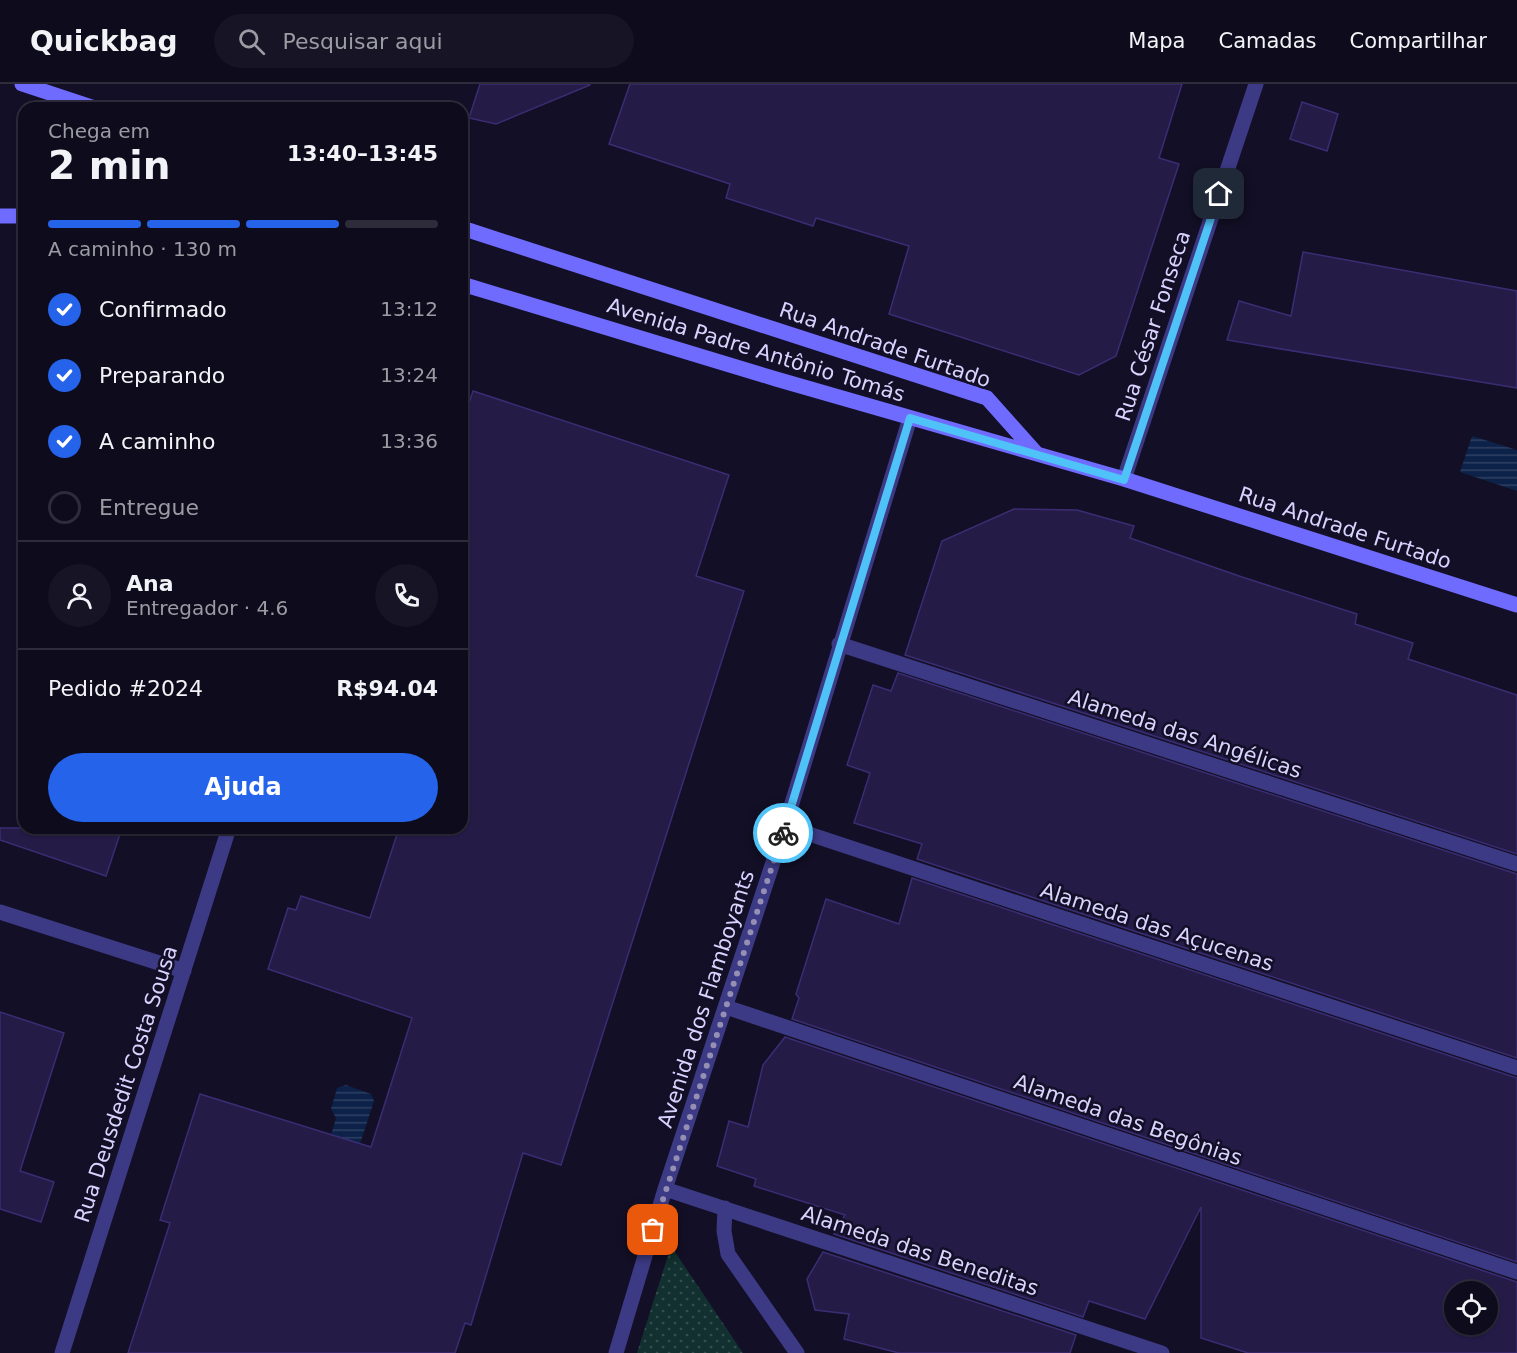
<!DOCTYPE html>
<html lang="pt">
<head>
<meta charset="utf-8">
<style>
	:root { --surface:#0e0b1c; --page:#171425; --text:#f1f3f6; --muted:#9b9ba3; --line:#2e2b3b; --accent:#2563eb }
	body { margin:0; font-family:"DejaVu Sans",sans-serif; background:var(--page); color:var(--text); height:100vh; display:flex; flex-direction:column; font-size:22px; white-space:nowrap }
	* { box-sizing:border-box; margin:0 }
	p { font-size:20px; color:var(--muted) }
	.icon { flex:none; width:33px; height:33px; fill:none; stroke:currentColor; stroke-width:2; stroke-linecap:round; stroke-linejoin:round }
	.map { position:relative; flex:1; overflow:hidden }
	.side { position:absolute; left:18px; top:18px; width:450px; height:732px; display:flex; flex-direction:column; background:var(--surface); border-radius:18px; box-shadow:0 2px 4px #0004,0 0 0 2px var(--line) }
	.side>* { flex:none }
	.controls { position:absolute; left:1444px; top:1197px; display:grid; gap:12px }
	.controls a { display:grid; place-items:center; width:54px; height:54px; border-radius:50%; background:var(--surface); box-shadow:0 2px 4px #0004,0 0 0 2px var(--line); font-size:30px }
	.pin { position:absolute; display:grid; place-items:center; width:51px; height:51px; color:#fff; margin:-26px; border-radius:12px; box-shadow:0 3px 9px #0006 }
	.courier { position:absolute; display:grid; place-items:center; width:60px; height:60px; margin:-30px; border:4px solid #4fc3f7; border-radius:50%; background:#fff; color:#222; box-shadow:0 2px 8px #0007 }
	.head em { font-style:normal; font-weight:600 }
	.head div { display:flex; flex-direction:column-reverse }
	.head { display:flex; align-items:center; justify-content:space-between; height:102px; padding:0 30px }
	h1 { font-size:39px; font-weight:600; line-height:45px }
	.bar { display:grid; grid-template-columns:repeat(4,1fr); gap:9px 6px; align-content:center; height:72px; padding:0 30px }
	.bar i { height:8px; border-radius:4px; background:var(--line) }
	.bar .current { background:var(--accent) }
	.bar p { grid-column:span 4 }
	.line { display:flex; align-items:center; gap:15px; padding:0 30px; border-top:2px solid var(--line) }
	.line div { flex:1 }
	.round { display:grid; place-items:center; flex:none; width:63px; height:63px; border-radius:32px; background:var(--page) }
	ol { padding:0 30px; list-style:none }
	li { display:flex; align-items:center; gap:18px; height:66px }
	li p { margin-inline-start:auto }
	li .icon { padding:6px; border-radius:50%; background:var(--accent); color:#fff; stroke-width:4 }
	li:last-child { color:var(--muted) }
	li i { width:33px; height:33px; border:3px solid var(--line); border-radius:50% }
	.button { display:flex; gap:12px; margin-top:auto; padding:12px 30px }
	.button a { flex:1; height:69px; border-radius:36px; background:var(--accent); color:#fff; font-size:24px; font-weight:600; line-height:69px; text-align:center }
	header { display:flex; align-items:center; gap:36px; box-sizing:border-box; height:84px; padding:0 30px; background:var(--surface); border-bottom:2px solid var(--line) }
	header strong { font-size:28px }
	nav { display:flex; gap:33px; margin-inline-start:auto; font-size:21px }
	.search { width:420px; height:54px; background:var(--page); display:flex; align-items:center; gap:15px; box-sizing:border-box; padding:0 21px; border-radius:33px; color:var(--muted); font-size:22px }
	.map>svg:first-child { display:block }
	.park { fill:url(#park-dots) }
	.water { fill:url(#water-rules) }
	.building { fill:#241b47; stroke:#3b2d73; stroke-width:1.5; fill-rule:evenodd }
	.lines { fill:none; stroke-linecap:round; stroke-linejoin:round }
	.street { stroke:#3d3a85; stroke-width:15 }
	.secondary { stroke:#6f6bff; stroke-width:15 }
	.done { stroke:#948fb3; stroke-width:6; stroke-dasharray:0 10.8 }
	.route { stroke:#4fc3f7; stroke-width:8 }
	.labels { text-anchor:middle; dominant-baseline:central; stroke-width:5; stroke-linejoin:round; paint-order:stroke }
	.street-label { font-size:21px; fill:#d9d4ff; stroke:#130f26 }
</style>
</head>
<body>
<header>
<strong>Quickbag</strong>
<div class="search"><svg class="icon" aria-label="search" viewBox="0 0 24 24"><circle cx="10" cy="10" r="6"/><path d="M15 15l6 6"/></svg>Pesquisar aqui</div>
<nav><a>Mapa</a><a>Camadas</a><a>Compartilhar</a></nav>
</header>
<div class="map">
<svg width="1517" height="1269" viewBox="0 0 1517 1269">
	<defs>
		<pattern id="park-dots" width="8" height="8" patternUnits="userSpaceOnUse" patternTransform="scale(1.5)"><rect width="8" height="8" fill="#12302f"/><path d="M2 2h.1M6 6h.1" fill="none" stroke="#344d4e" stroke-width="1.8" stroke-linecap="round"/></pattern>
		<pattern id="water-rules" width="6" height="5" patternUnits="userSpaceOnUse" patternTransform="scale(1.5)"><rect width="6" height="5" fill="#0c2248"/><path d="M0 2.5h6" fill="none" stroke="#2f4163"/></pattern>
	</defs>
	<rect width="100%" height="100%" fill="#130f26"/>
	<path class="park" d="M671 1162 743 1269H637Z"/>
	<path class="water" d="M1472 352 1517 366V407L1460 388Z
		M346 1001 371 1010 374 1017 360 1060 331 1051 336 1034 331 1025 337 1004Z"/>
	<path class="building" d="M480 0H590V1L496 40 469 34Z
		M630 0H1182L1159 74 1179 80 1116 272 1079 291 889 230 909 162 816 134 813 142 726 114 730 100 609 60Z
		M1302 18 1338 30 1327 67 1290 55Z
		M1303 168 1517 207V304L1227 256 1239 217 1291 232Z
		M473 307 729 391 696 492 744 507 561 1081 523 1069 471 1241 465 1239 455 1269H128L170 1139 160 1136 200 1010 371 1063 412 934 268 885 288 824 296 826 301 812 370 834 399 744H462V341Z
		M1014 425 1077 426 1134 442 1130 454 1242 493 1357 530 1355 540 1413 559 1408 575 1517 611V770L905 571 942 457Z
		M898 589 1517 790V974L917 775 922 760 854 739 870 689 847 681 873 601 891 607Z
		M0 744H122L106 792 0 756Z
		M912 794 1517 994V1178L792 935 799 914 796 910 826 815 899 840Z
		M0 928 64 949 20 1087 54 1098 41 1138 0 1125Z
		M785 953 1517 1198V1269H1248L1201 1254V1123L1145 1235 1089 1217 1083 1233 834 1150 845 1131 754 1102 756 1095 717 1082 729 1037 748 1043 763 981ZM1455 1208H1488V1240H1455Z
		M823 1168 1076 1251 1070 1269H899L844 1255 849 1230 815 1226 807 1195Z"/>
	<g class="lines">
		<path class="street" d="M1124 395 1256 0
			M839 560 1517 780
			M785 742 1517 984
			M0 828 184 887
			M726 923 1517 1188
			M665 1105 1162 1269
			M725 1124 724 1147 728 1170 797 1269
			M62 1269 229 744
			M616 1269 665 1105 785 742 910 334"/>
		<path class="secondary" d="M22 0 95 24
			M0 132H24
			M462 144 987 314 1037 370
			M462 200 776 295 1124 395 1517 521"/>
	</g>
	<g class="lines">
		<path class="done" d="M653 1146 783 749"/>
		<path class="route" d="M783 749 910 334 1124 396 1219 110"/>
	</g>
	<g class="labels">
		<g class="street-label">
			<text transform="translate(1153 242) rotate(-72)">Rua César Fonseca</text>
			<text transform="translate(885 261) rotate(19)">Rua Andrade Furtado</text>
			<text transform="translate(756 266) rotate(17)">Avenida Padre Antônio Tomás</text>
			<text transform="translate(1345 444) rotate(18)">Rua Andrade Furtado</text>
			<text transform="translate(1185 650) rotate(18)">Alameda das Angélicas</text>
			<text transform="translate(1157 843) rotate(18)">Alameda das Açucenas</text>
			<text transform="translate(706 915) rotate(-72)">Avenida dos Flamboyants</text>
			<text transform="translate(126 1000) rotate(-72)">Rua Deusdedit Costa Sousa</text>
			<text transform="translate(1128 1036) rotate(19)">Alameda das Begônias</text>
			<text transform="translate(920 1167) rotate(18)">Alameda das Beneditas</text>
		</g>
	</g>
</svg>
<div class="controls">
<a><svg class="icon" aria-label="locate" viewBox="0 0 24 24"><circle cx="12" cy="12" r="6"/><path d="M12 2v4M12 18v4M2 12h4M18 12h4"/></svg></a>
</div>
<div class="pin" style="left:653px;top:1146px;background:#ea580c"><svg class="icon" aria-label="bag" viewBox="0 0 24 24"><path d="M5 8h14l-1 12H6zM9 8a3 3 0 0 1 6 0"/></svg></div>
<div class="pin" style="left:1219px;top:110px;background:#1f2937"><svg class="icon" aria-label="home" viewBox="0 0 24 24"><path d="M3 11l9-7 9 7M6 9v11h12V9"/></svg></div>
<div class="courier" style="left:783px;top:749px"><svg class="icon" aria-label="bike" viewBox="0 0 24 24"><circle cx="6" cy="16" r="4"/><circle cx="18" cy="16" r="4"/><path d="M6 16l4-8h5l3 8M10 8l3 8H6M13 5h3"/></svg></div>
<section class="side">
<div class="head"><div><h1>2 min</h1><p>Chega em</p></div><em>13:40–13:45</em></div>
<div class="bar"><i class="current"></i><i class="current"></i><i class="current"></i><i></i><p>A caminho · 130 m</p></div>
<ol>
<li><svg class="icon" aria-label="check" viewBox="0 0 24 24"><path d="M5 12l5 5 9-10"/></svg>Confirmado<p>13:12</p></li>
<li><svg class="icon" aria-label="check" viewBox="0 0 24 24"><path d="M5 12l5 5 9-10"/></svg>Preparando<p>13:24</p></li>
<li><svg class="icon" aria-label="check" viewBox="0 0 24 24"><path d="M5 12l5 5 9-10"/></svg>A caminho<p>13:36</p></li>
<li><i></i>Entregue</li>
</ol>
<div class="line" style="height:108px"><a class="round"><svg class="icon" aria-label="person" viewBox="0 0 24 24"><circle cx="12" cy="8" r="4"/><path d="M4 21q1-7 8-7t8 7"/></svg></a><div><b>Ana</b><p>Entregador · 4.6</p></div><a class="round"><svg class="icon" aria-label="phone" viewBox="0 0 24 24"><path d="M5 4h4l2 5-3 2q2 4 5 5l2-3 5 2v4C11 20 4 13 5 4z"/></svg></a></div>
<div class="line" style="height:78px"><div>Pedido #2024</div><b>R$94.04</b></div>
<div class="button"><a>Ajuda</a></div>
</section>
</div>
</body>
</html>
